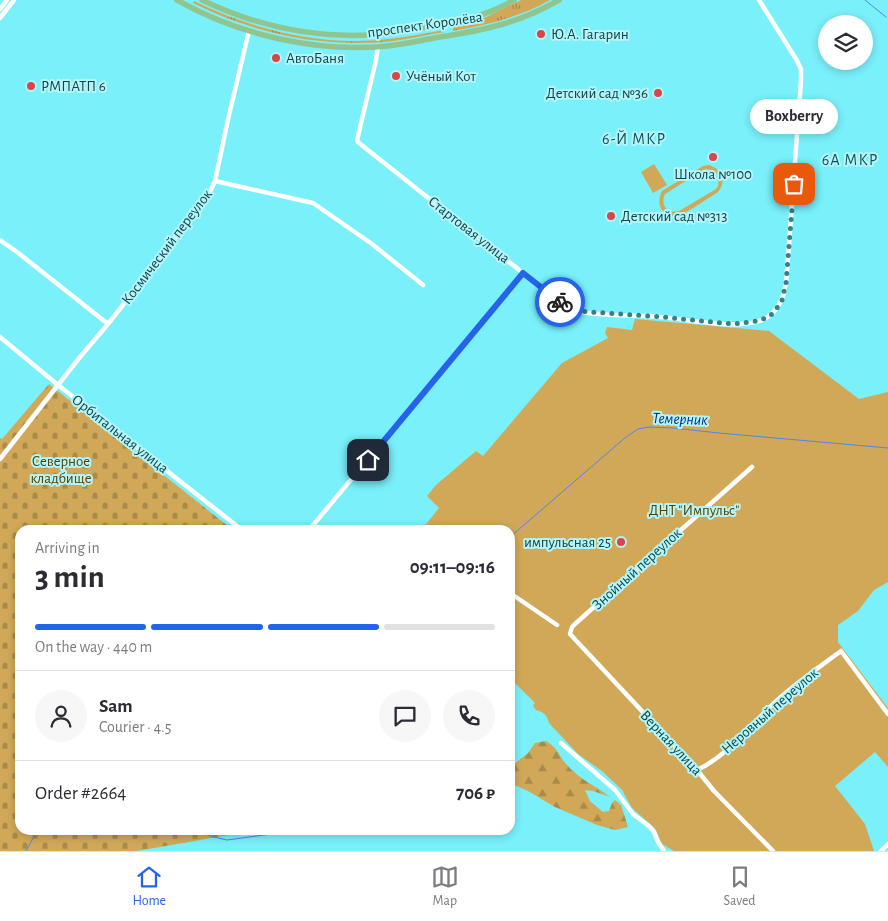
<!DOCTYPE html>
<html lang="en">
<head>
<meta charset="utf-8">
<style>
	:root { --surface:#fff; --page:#f7f7f7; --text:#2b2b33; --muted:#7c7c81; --line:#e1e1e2; --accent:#2563eb }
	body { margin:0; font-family:"Alegreya Sans",sans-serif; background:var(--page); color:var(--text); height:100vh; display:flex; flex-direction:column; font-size:19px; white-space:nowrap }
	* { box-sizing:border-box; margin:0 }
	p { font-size:16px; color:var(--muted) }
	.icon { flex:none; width:28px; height:28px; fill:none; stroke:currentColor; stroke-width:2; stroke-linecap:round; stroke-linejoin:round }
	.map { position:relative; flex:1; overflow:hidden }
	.side { position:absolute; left:15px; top:525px; width:500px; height:310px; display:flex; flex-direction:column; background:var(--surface); border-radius:15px; box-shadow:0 2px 8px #0003 }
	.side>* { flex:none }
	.fabs { position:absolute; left:818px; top:15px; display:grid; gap:10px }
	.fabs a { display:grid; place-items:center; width:55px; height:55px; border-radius:50%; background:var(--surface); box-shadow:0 2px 8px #0003; font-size:25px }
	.pin { position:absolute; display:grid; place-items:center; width:42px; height:42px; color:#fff; margin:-21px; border-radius:10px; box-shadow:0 2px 8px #0006 }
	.courier { position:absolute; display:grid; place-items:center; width:50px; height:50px; margin:-25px; border:4px solid #2563eb; border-radius:50%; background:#fff; color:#222; box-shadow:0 1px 6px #0007 }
	.bubble { position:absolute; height:35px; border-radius:18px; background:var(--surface); box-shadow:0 2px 8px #0003; font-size:16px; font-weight:600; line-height:35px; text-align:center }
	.head em { font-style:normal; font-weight:600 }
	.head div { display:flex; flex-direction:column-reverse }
	.head { display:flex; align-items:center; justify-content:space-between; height:85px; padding:0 20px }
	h1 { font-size:32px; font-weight:600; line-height:38px }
	.bar { display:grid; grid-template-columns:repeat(4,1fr); gap:8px 5px; align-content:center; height:60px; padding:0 20px }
	.bar i { height:6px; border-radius:4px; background:var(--line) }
	.bar .selected { background:var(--accent) }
	.bar p { grid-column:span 4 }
	.line { display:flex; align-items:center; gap:12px; padding:0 20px; border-top:1px solid var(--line) }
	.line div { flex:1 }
	.round { display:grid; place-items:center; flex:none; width:52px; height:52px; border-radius:26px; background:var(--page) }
	.tabs { display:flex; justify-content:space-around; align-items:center; height:70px; border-top:1px solid var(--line); background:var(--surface); font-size:14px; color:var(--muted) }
	.tabs a { display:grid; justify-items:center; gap:2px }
	.tabs .selected { color:var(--accent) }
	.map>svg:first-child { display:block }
	.grass { fill:url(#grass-tufts) }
	.forest { fill:url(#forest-firs) }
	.cemetery { fill:url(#cemetery-stones) }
	.green { fill:#d1a857; fill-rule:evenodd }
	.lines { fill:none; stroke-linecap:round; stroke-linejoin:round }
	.stream { stroke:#5185ef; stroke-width:1 }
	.minor { stroke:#fff; stroke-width:4.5 }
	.major { stroke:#91c58f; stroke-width:5.5 }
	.done { stroke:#358187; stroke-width:5; stroke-dasharray:0 9 }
	.route { stroke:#2563eb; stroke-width:6 }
	.poi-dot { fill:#d6464b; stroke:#b4f5fa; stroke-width:2 }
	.labels { text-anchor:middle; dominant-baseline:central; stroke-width:4; stroke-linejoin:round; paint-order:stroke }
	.street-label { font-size:15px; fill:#104549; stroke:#b4f5fa }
	.poi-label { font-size:15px; fill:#104549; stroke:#b4f5fa; text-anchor:start }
	.park-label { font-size:15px; fill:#594001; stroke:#b4f5fa }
	.neighbourhood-label { font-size:16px; letter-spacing:1px; fill:#0f545a; stroke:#b4f5fa }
	.water-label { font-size:16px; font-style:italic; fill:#022b87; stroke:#b4f5fa }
</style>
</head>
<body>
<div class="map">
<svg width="888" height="851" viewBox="0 0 888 851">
	<defs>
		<pattern id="grass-tufts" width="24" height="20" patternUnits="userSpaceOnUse" patternTransform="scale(1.25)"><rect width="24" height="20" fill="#d1a857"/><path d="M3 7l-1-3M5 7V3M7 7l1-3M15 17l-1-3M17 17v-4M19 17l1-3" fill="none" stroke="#a88b4a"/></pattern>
		<pattern id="forest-firs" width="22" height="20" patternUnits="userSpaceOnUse" patternTransform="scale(1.25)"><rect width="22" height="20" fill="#d1a857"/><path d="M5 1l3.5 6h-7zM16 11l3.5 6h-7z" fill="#a88b4a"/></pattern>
		<pattern id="cemetery-stones" width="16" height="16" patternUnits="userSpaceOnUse" patternTransform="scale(1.25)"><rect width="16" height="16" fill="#d1a857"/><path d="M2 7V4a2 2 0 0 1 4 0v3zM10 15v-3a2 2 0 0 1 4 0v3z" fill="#a88b4a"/></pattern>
	</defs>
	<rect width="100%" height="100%" fill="#79f0fa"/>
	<path class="grass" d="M521 0H550C520 17 487 25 453 31V27L480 20Z
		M194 1C253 30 322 47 388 39 407 37 426 33 445 30V32C425 35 405 40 385 42 318 47 253 33 193 3Z"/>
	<path class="forest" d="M546 741C559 749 558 755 567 765 579 779 596 786 610 797L593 791 585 790 590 801 603 812 609 811 612 803 615 800 621 805 628 827 615 830 597 825 555 807 528 791 510 783V767L528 753 535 743Z"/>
	<path class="cemetery" d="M49 384 233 530H20V830H265L223 836 137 851H0V438L2 439Z"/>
	<path class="green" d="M654 164 667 185 653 193 641 172Z
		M709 165C722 169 727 181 718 192 710 197 684 215 677 216 671 217 666 214 662 210 658 204 659 197 662 191L703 166ZM705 169 712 170 718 175 719 179 718 186 716 189 679 211C667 214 660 205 665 194Z
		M635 319 769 331 859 399 888 392V582L874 590 858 611 838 625V642L888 708V767L875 752 835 786 865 824 874 851H674L662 844 656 830 648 822 632 808 622 790 603 772 578 754 549 723C547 715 544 712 536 710L533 706 535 703 516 684 510 680V530H426L423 528 439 508 427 496 436 485 476 451 483 456 562 363 608 338 605 333 607 327 632 330Z"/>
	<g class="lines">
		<path class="stream" d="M865 0 886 17
			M510 537 626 437 638 429 648 427 673 428 719 433 888 448
			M200 830 210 836 227 840 301 830
			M26 851 36 833 42 830"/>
		<path class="minor" d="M0 9 7 0
			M0 18 14 0
			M378 46 376 60 358 136 357 140 359 143 562 304C568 307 574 311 580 312 606 316 634 315 660 317 689 319 741 332 766 318 783 308 786 288 787 271L801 81V69L796 59 759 0
			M215 181 313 203 372 244 423 285
			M0 240 17 252 108 324
			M0 337 58 385 242 530
			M0 459 80 357 108 324 208 196 215 181 229 115 249 31
			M752 467 576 623 572 627 570 634 697 770 714 791 773 851
			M309 530 523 273
			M510 593 557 625
			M561 743 615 790 633 814 650 827 654 832 658 842 664 851
			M697 770C727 756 748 728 772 705 793 685 818 668 841 651L888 714
			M881 851 888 844"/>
		<path class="major" d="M177 0C239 35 316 53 388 46 406 44 423 40 440 37 485 30 519 23 559 0
			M202 0C254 25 312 38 370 35 389 34 408 30 427 27 458 22 487 16 514 0"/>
	</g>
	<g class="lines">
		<path class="done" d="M560 302 578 311 662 317 733 324 758 321 770 316 777 308 782 300 786 283 794 184"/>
		<path class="route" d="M368 460 523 273 560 302"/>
	</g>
	<g class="poi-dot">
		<circle cx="541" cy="34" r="5"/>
		<circle cx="276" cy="58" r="5"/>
		<circle cx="396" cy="76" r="5"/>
		<circle cx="31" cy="86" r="5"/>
		<circle cx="658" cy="93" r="5"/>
		<circle cx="713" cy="157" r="5"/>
		<circle cx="611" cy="216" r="5"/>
		<circle cx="621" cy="542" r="5"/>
	</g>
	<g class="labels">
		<g class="street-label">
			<text transform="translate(425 25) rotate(-8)">проспект Королёва</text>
			<text transform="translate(469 230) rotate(38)">Стартовая улица</text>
			<text transform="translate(167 247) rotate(-53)">Космический переулок</text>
			<text transform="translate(120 434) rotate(38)">Орбитальная улица</text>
			<text transform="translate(637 569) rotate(-42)">Знойный переулок</text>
			<text transform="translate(770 711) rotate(-41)">Неровный переулок</text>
			<text transform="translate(671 743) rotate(47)">Верная улица</text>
		</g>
		<g class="poi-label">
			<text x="551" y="34">Ю.А. Гагарин</text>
			<text x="286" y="58">АвтоБаня</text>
			<text x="406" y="76">Учёный Кот</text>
			<text x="41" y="86">РМПАТП 6</text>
			<text x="648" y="93" text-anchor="end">Детский сад №36</text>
			<text x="713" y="174" text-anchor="middle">Школа №100</text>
			<text x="621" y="216">Детский сад №313</text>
			<text x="611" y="542" text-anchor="end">импульсная 25</text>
		</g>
		<g class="park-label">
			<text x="61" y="461">Северное<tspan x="61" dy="17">кладбище</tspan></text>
			<text x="694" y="510">ДНТ "Импульс"</text>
		</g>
		<g class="neighbourhood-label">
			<text x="634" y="139">6-Й МКР</text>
			<text x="850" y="160">6А МКР</text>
		</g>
		<g class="water-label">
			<text transform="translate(680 419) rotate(2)">Темерник</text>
		</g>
	</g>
</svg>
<div class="fabs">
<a><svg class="icon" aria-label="layers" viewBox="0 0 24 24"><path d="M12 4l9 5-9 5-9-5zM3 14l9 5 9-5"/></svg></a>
</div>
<div class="pin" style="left:794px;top:184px;background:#ea580c"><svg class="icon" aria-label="bag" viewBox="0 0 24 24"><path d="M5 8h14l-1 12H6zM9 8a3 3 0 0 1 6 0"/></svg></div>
<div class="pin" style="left:368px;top:460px;background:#1f2937"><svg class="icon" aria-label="home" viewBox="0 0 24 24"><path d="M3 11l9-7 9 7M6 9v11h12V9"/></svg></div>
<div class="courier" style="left:560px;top:302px"><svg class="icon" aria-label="bike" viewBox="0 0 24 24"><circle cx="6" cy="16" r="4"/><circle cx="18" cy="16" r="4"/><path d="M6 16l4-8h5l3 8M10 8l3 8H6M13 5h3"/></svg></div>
<div class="bubble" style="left:750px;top:99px;width:88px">Boxberry</div>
<section class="side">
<div class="head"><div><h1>3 min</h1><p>Arriving in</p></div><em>09:11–09:16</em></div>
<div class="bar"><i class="selected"></i><i class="selected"></i><i class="selected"></i><i></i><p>On the way · 440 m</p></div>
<div class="line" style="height:90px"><a class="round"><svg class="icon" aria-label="person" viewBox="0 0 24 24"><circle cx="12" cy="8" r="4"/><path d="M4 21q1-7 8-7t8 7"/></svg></a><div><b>Sam</b><p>Courier · 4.5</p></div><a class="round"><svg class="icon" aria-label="chat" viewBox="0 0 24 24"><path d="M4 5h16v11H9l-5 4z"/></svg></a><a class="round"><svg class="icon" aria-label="phone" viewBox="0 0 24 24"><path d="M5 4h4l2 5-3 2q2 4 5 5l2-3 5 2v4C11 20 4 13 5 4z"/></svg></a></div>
<div class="line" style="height:65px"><div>Order #2664</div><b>706 ₽</b></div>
</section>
</div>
<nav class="tabs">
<a class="selected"><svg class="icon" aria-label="home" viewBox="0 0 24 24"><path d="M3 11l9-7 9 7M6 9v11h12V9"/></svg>Home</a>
<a><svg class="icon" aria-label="map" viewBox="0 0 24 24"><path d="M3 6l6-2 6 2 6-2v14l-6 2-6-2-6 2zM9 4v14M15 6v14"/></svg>Map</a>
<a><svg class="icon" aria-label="saved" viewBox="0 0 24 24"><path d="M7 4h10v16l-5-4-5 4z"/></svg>Saved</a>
</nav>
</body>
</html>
